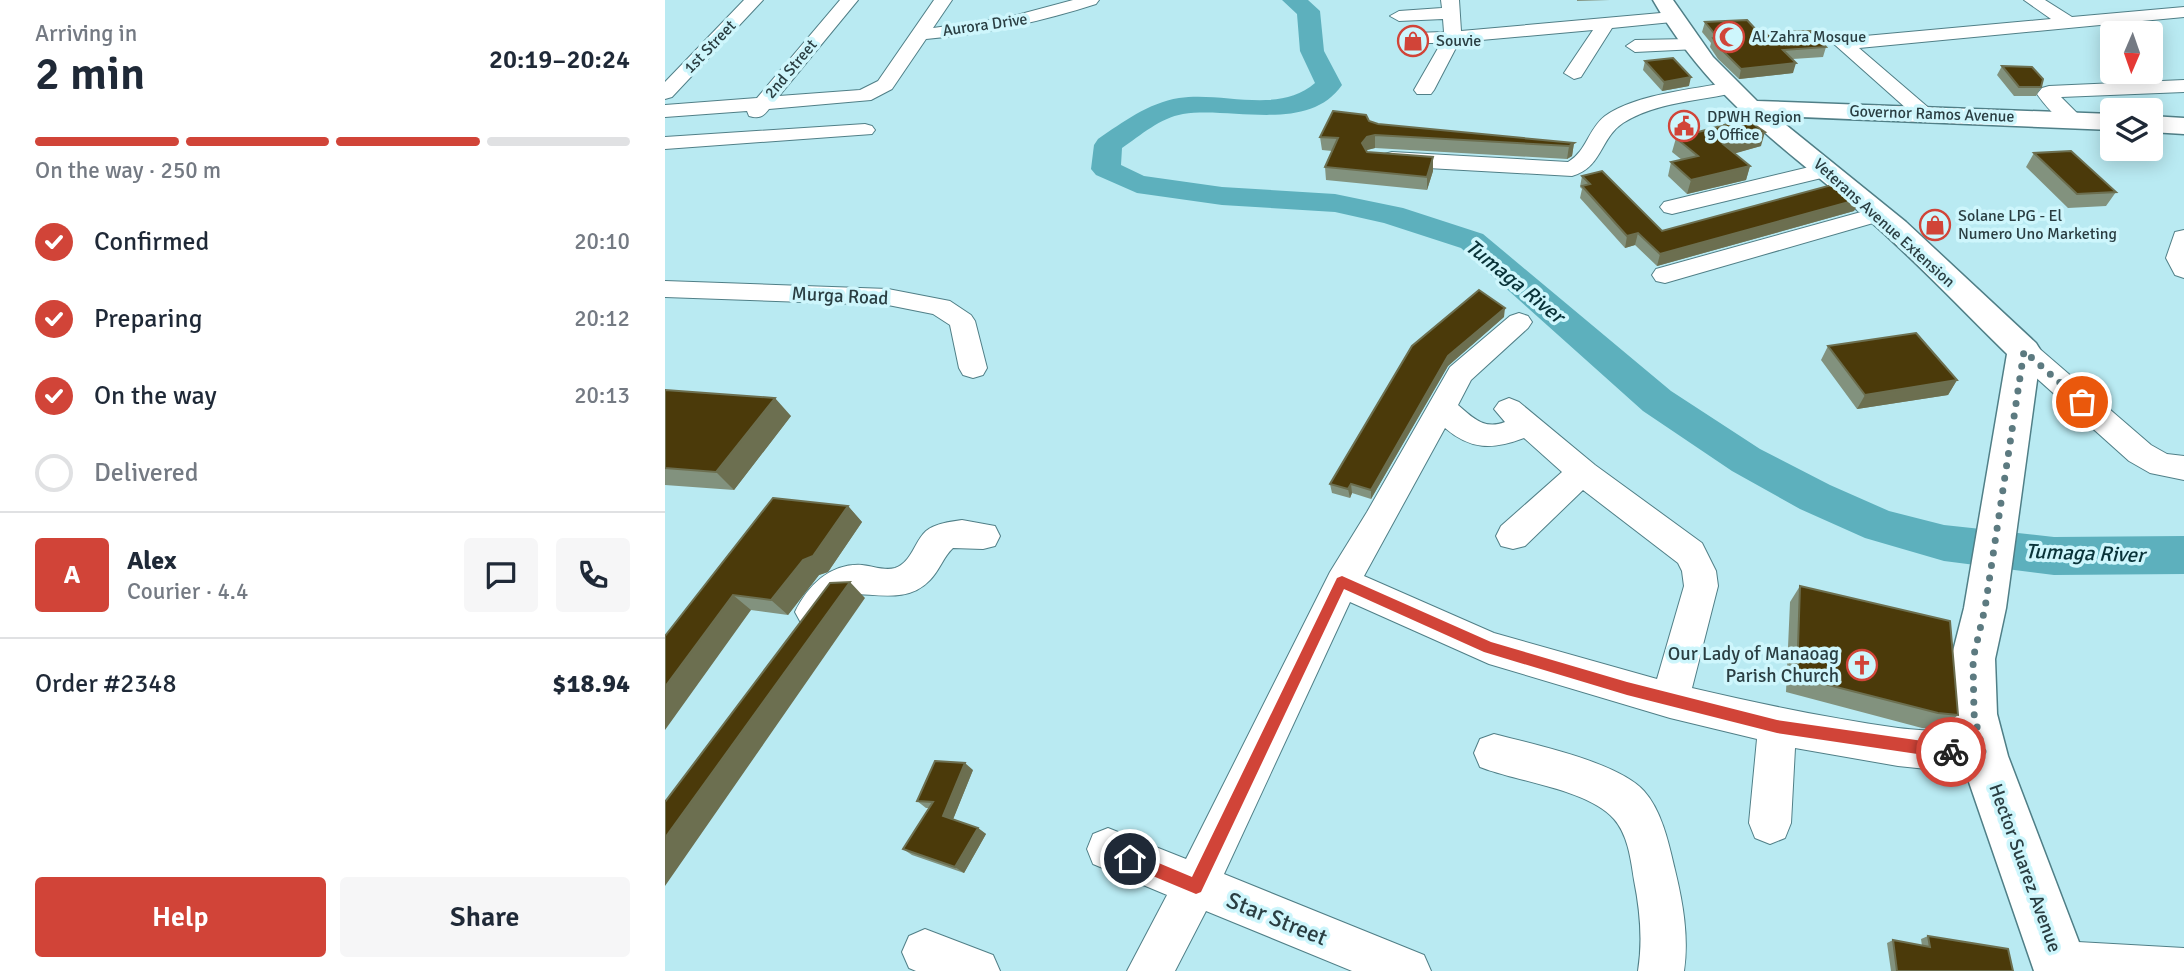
<!DOCTYPE html>
<html lang="en">
<head>
<meta charset="utf-8">
<style>
	:root { --surface:#fff; --page:#f6f6f7; --text:#1f2937; --muted:#747a83; --line:#e0e1e3; --accent:#d14438 }
	body { margin:0; font-family:Signika,sans-serif; background:var(--page); color:var(--text); height:100vh; display:flex; flex-direction:column; font-size:26px; white-space:nowrap }
	* { box-sizing:border-box; margin:0 }
	p { font-size:23px; color:var(--muted) }
	.icon { flex:none; width:38px; height:38px; fill:none; stroke:currentColor; stroke-width:2; stroke-linecap:round; stroke-linejoin:round }
	.map { position:relative; flex:1; overflow:hidden }
	.details { display:flex; flex-direction:column; background:var(--surface); width:665px }
	.details>* { flex:none }
	.needle { width:46px; rotate:182deg }
	.buttons { position:absolute; left:1435px; top:21px; display:grid; gap:14px }
	.buttons a { display:grid; place-items:center; width:63px; height:63px; border-radius:7px; background:var(--surface); box-shadow:0 4px 18px #0003; font-size:35px }
	.pin { position:absolute; display:grid; place-items:center; width:60px; height:60px; color:#fff; margin:-30px; border:4px solid #fff; border-radius:50%; box-shadow:0 2px 7px #0007 }
	.courier { position:absolute; display:grid; place-items:center; width:70px; height:70px; margin:-35px; border:5px solid #d14438; border-radius:50%; background:#fff; color:#222; box-shadow:0 2px 9px #0007 }
	.summary em { font-style:normal; font-weight:600 }
	.summary div { display:flex; flex-direction:column-reverse }
	.summary { display:flex; align-items:center; justify-content:space-between; height:119px; padding:0 35px }
	h1 { font-size:46px; font-weight:600; line-height:52px }
	.bar { display:grid; grid-template-columns:repeat(4,1fr); gap:10px 7px; align-content:center; height:84px; padding:0 35px }
	.bar i { height:9px; border-radius:5px; background:var(--line) }
	.bar .selected { background:var(--accent) }
	.bar p { grid-column:span 4 }
	.line { display:flex; align-items:center; gap:18px; padding:0 35px; border-top:2px solid var(--line) }
	.line div { flex:1 }
	.round { display:grid; place-items:center; flex:none; width:74px; height:74px; border-radius:7px; background:var(--page) }
	ol { padding:0 35px; list-style:none }
	li { display:flex; align-items:center; gap:21px; height:77px }
	li p { margin-inline-start:auto }
	li .icon { padding:7px; border-radius:50%; background:var(--accent); color:#fff; stroke-width:4 }
	li:last-child { color:var(--muted) }
	li i { width:38px; height:38px; border:4px solid var(--line); border-radius:50% }
	.cta { display:flex; gap:14px; margin-top:auto; padding:14px 35px }
	.cta a { flex:1; height:80px; border-radius:7px; background:var(--accent); color:#fff; font-size:28px; font-weight:600; line-height:80px; text-align:center }
	.cta a+a { background:var(--page); color:var(--text) }
	main { display:flex; flex:1; min-height:0 }
	.map>svg:first-child { display:block }
	.lines { fill:none; stroke-linecap:round; stroke-linejoin:round }
	.river { fill:#5db0bd; fill-rule:evenodd }
	.minor-casing { stroke:#507f87; stroke-width:2 }
	.major-casing { stroke:#507f87; stroke-width:3 }
	.minor { fill:#fff; fill-rule:evenodd }
	.major { fill:#fff; fill-rule:evenodd }
	.wall { fill:#82927e }
	.shaded-wall { fill:#6c6f50 }
	.building { fill:#4b3a0a; stroke:#6c6f50; stroke-width:2 }
	.route { fill:#d14438 }
	.done { stroke:#5c7a80; stroke-width:7; stroke-dasharray:0 12.6 }
	.labels { text-anchor:middle; dominant-baseline:central; stroke-width:7; stroke-linejoin:round; paint-order:stroke }
	.far-street-label { font-size:16px; fill:#2a3e42; stroke:#cef6fc }
	.far-poi-label { font-size:16px; fill:#2a3e42; stroke:#cef6fc; text-anchor:start }
	.street-label { font-size:19px; fill:#2a3e42; stroke:#cef6fc }
	.poi-label { font-size:19px; fill:#2a3e42; stroke:#cef6fc; text-anchor:end }
	.water-label { font-size:21px; font-style:italic; fill:#093339; stroke:#cef6fc }
	.near-street-label { font-size:23px; fill:#2a3e42; stroke:#cef6fc }
</style>
</head>
<body>
<main>
<section class="details">
<div class="summary"><div><h1>2 min</h1><p>Arriving in</p></div><em>20:19–20:24</em></div>
<div class="bar"><i class="selected"></i><i class="selected"></i><i class="selected"></i><i></i><p>On the way · 250 m</p></div>
<ol>
<li><svg class="icon" aria-label="check" viewBox="0 0 24 24"><path d="M5 12l5 5 9-10"/></svg>Confirmed<p>20:10</p></li>
<li><svg class="icon" aria-label="check" viewBox="0 0 24 24"><path d="M5 12l5 5 9-10"/></svg>Preparing<p>20:12</p></li>
<li><svg class="icon" aria-label="check" viewBox="0 0 24 24"><path d="M5 12l5 5 9-10"/></svg>On the way<p>20:13</p></li>
<li><i></i>Delivered</li>
</ol>
<div class="line" style="height:126px"><b class="round" style="background:var(--accent);color:#fff">A</b><div><b>Alex</b><p>Courier · 4.4</p></div><a class="round"><svg class="icon" aria-label="chat" viewBox="0 0 24 24"><path d="M4 5h16v11H9l-5 4z"/></svg></a><a class="round"><svg class="icon" aria-label="phone" viewBox="0 0 24 24"><path d="M5 4h4l2 5-3 2q2 4 5 5l2-3 5 2v4C11 20 4 13 5 4z"/></svg></a></div>
<div class="line" style="height:91px"><div>Order #2348</div><b>$18.94</b></div>
<div class="cta"><a>Help</a><a>Share</a></div>
</section>
<div class="map">
<svg width="1519" height="971" viewBox="0 0 1519 971">
	<rect width="100%" height="100%" fill="#b9eaf2"/>
	<g class="lines">
		<path class="river" d="M617 0H643L655 11 659 51 677 85C643 134 566 106 518 114 495 118 476 135 457 148L456 165 479 176 557 187 670 194 738 208 818 234 1006 391 1095 449 1165 485 1224 511 1279 525 1389 537 1519 536V574L1389 575 1279 561 1200 538 1135 509 1067 471 978 411 796 248 719 223 670 212 557 205 472 193 431 175 426 169 429 145 433 139C458 122 483 103 514 98 558 91 613 115 650 83L635 51 632 14Z"/>
		<g class="minor-casing">
			<path id="minor" d="M79 0H98L7 97 0 99V82Z
				M175 0H193L114 96 195 90 213 81 269 0H287L268 28 341 18 408 0H434L431 4C375 22 319 34 261 39L227 89 206 100 104 109C98 117 94 119 84 116L82 111 0 117V105L92 98Z
				M776 0H794L796 31 1007 12 1016 17 1007 22 947 28 916 77 909 79 899 73 928 30 794 42 769 90 766 94H752L749 90 776 43H748L739 38 748 33 779 32 778 19 734 21 725 16 734 11 777 8Z
				M1359 0H1380L1407 17 1519 7V17L1194 48 1265 109 1268 113 1265 117H1251L1169 44 1178 38 1386 19Z
				M1025 39 1032 41 1034 45 1032 49 970 52 961 46 970 40Z
				M1519 80V92L1396 97 1419 120 1416 124C1399 129 1382 108 1372 94L1377 88 1384 86Z
				M1066 82 1076 88 1073 92C1035 101 991 102 958 123 935 138 937 168 907 176L727 166 719 164 716 159 719 154 727 152 903 162C922 151 923 129 940 116 971 94 1029 89 1066 82Z
				M200 124 207 126 210 130 207 134 0 149V137Z
				M1161 163 1169 165 1172 170 1169 175 1007 214 999 212 995 207 999 202Z
				M1214 207 1222 209 1226 214 1222 219 1000 283 991 281 987 275 991 269Z
				M1519 230V278L1510 275 1501 258 1510 232Z
				M0 281 223 289 285 301 306 315 310 321 322 368 318 375 308 378 298 375 294 368 285 325 268 314 223 305 0 297Z
				M854 313 863 316 867 322 863 328 806 380 793 405C808 418 819 430 840 422L829 409 834 402 844 398 854 402 930 465 1037 543 1051 571 1053 586 1027 688C1095 704 1163 718 1233 728 1265 732 1302 730 1333 742L1339 756 1333 770 1319 775 1233 766 1130 748 1126 823 1120 838 1105 844 1090 838 1084 823 1092 739 1005 718 824 664 685 602 559 874 759 955 766 971H687L541 911 510 971H462L502 895 428 864 422 849 428 834 443 828 521 859 665 572 702 512 781 374 785 367 845 316ZM780 428C806 450 827 450 859 438L897 472 836 526 831 536 836 546 848 549 860 546 918 490 1013 563 1017 571 1019 586 992 679 829 633 699 576Z
				M1359 342 1369 344 1486 445 1502 454 1519 456V480L1485 473 1464 461 1349 358 1345 351 1349 344Z
				M297 520 330 526 335 536 330 546 318 549 288 548C278 557 275 570 265 580 243 603 214 594 186 594 165 608 166 634 136 623L130 612C143 585 166 563 197 565 207 566 220 571 230 568 247 562 249 542 261 531 271 523 285 522 297 520Z
				M829 734C867 744 953 762 979 791 997 811 1004 844 1010 870 1018 903 1024 937 1019 971H973C978 940 975 910 969 880 966 860 963 835 949 819 922 789 853 782 815 767L809 753 815 739Z
				M260 929 328 955 335 971H251L244 968 237 952 244 936Z
				M1395 941 1519 948V971H1375L1372 964 1379 948Z"/>
		</g>
		<g class="major-casing">
			<path id="major" d="M988 0H1008L1048 57 1092 101 1447 114V130L1110 116 1241 222 1371 343 1376 351 1341 608 1330 659 1332 714 1343 756 1425 971H1369L1295 756 1286 714V659L1299 608 1342 354C1296 309 1252 262 1204 220 1120 147 1045 100 988 0Z
				M1486 116 1519 118V134L1486 132Z"/>
		</g>
		<use href="#minor" class="minor"/>
		<use href="#major" class="major"/>
	</g>
	<path class="wall" d="M912 0H945L912 1Z
		M1040 22 1094 33 1161 47 1158 57 1128 59V73L1074 79 1053 59 1045 47 1046 43 1037 32Z
		M980 61 1024 86 997 91 978 70Z
		M1337 66 1376 87 1371 96H1349L1332 75Z
		M704 121 713 124 909 143 907 156 902 159 710 148 702 150 701 152 768 157V171L762 190 661 180 660 167 667 151 657 150 655 137Z
		M1011 138 1096 146 1070 153 1085 166 1081 180 1022 194 1003 176 1006 162 1017 160 1007 152Z
		M1369 153 1451 192 1441 206 1403 208 1361 167Z
		M917 176 997 231 1195 199 1189 211 992 266 970 245 960 248 915 198 917 189 915 187Z
		M839 317 783 366 706 499 687 493 685 498 667 493 665 484 747 346Z
		M1163 346 1292 380 1283 395 1192 409 1156 360Z
		M0 390 126 416 69 490 0 485Z
		M183 506 197 522 163 572 154 575 123 615 86 610 0 636Z
		M1135 586 1293 715 1277 729 1257 728 1121 692 1125 602Z
		M308 770 288 819 313 828 321 834 299 873 247 855 238 849 265 808H261L252 801Z
		M1263 936 1348 971H1226L1222 943 1228 940 1257 946 1256 939Z"/>
	<path class="shaded-wall" d="M1131 63 1128 73 1074 79 1076 69Z
		M1026 77 1024 86 997 91 999 82Z
		M1100 132 1096 146 1054 158 1058 144Z
		M710 135V148L702 150 698 157 697 143 702 137Z
		M909 143 907 156 902 159 904 146Z
		M768 157V171L762 190V177Z
		M1085 166 1081 180 1022 194 1026 180Z
		M1195 199 1189 211 992 266 995 254Z
		M973 233 970 245 960 248 962 236Z
		M840 308 839 317 783 366 706 499V490L783 356Z
		M1292 380 1283 395 1192 409 1200 395Z
		M110 398 126 416 69 490 51 472Z
		M686 484 687 493 685 498 683 489Z
		M183 506 197 522 163 572 154 575 123 615 106 600Z
		M185 582 200 598 0 886V838Z
		M68 595 86 610 0 730V687Z
		M300 763 308 770 287 822 278 816Z
		M313 828 321 834 299 873 290 867Z"/>
	<path class="building" d="M1082 20 1094 33 1146 31 1161 47 1118 50 1131 63 1076 69 1056 49 1048 38 1052 37 1040 22Z
		M1008 58 1026 77 999 82 980 61Z
		M1337 66 1367 67 1378 79 1376 87H1354Z
		M668 111 701 115 704 121 713 124 909 143 904 146 710 135 702 137 697 143 702 152 768 157 762 177 660 167 673 138 655 137Z
		M1081 119 1100 132 1058 144 1085 166 1026 180 1006 162 1033 156 1011 138Z
		M1406 151 1451 192 1412 194 1369 153Z
		M937 171 997 231 1174 183 1195 199 995 254 973 233 962 236 917 186 925 184 917 176Z
		M814 290 840 308 783 356 706 490 686 484 683 489 665 484 747 346Z
		M1251 333 1292 380 1200 395 1163 346Z
		M0 390 110 398 51 472 0 468Z
		M108 498 183 506 148 556 138 560 106 600 68 595 0 687V636Z
		M185 582 0 838V802L165 583Z
		M1135 586 1285 621 1293 715 1273 713 1132 677Z
		M270 761 300 763 278 816 313 828 290 867 238 849 268 802 252 801Z
		M1263 936 1343 949 1348 971H1232L1228 940 1265 947Z"/>
	<path class="route" d="M677 576 826 642 962 682 1112 720 1286 745 1293 752 1286 759 1112 733 962 695 819 652 679 589 536 892 531 894 459 864 457 859 459 853 465 851 527 877 672 578Z"/>
	<g class="lines">
		<path class="done" d="M1286 752 1319 756 1309 714 1308 659 1320 608 1359 351 1417 402"/>
	</g>
	<defs>
		<g id="mosque-ring" transform="scale(1.575)"><circle r="9.5" fill="#cef6fc" stroke="#d14438" stroke-width="1.5"/><path d="M3.5-4.9A6 6 0 1 0 3.5 4.9A5 5 0 1 1 3.5-4.9Z" fill="#d14438"/></g>
		<g id="shop-ring" transform="scale(1.575)"><circle r="9.5" fill="#cef6fc" stroke="#d14438" stroke-width="1.5"/><path d="M-5-2.5h2.3a2.7 3.5 0 0 1 5.4 0H5L5.5 6h-11ZM-1.5-2.5h3a1.5 2.3 0 0 0-3 0Z" fill="#d14438"/></g>
		<g id="civic-ring" transform="scale(1.575)"><circle r="9.5" fill="#cef6fc" stroke="#d14438" stroke-width="1.5"/><path d="M-.6-6.5H3V-4.5H.6V-3L4-1V1h2V6H-6V1h2V-1L-.6-3ZM-1.2 2.5V6h2.4V2.5Z" fill="#d14438"/></g>
		<g id="church-ring" transform="scale(1.575)"><circle r="9.5" fill="#cef6fc" stroke="#d14438" stroke-width="1.5"/><path d="M-1.2-6h2.4v3.5h3.3v2.4h-3.3V6h-2.4V-.1h-3.3v-2.4h3.3Z" fill="#d14438"/></g>
	</defs>
	<g fill-rule="evenodd">
		<use href="#mosque-ring" x="1064" y="37"/>
		<use href="#shop-ring" x="748" y="41"/>
		<use href="#civic-ring" x="1019" y="126"/>
		<use href="#shop-ring" x="1270" y="225"/>
		<use href="#church-ring" x="1197" y="665"/>
	</g>
	<g class="labels">
		<g class="far-street-label">
			<text transform="translate(320 25) rotate(-8)">Aurora Drive</text>
			<text transform="translate(45 47) rotate(-46)">1st Street</text>
			<text transform="translate(126 69) rotate(-50)">2nd Street</text>
			<text transform="translate(1267 114) rotate(2)">Governor Ramos Avenue</text>
			<text transform="translate(1219 223) rotate(42)">Veterans Avenue Extension</text>
		</g>
		<g class="far-poi-label">
			<text x="1087" y="37">Al Zahra Mosque</text>
			<text x="771" y="41">Souvie</text>
			<text x="1042" y="117">DPWH Region<tspan x="1042" dy="18">9 Office</tspan></text>
			<text x="1293" y="216">Solane LPG - El<tspan x="1293" dy="18">Numero Uno Marketing</tspan></text>
		</g>
		<g class="street-label">
			<text transform="translate(175 296) rotate(3)">Murga Road</text>
			<text transform="translate(1360 868) rotate(70)">Hector Suarez Avenue</text>
		</g>
		<g class="poi-label">
			<text x="1174" y="654">Our Lady of Manaoag<tspan x="1174" dy="22">Parish Church</tspan></text>
		</g>
		<g class="water-label">
			<text transform="translate(850 281) rotate(39)">Tumaga River</text>
			<text transform="translate(1420 553) rotate(2)">Tumaga River</text>
		</g>
		<g class="near-street-label">
			<text transform="translate(612 919) rotate(22)">Star Street</text>
		</g>
	</g>
</svg>
<div class="buttons">
<a><svg class="needle" viewBox="-14 -14 28 28"><path d="M0-13l5 13h-10z" fill="#e53935"/><path d="M0 13l5-13h-10z" fill="#747a83"/></svg></a>
<a><svg class="icon" aria-label="layers" viewBox="0 0 24 24"><path d="M12 4l9 5-9 5-9-5zM3 14l9 5 9-5"/></svg></a>
</div>
<div class="pin" style="left:1417px;top:402px;background:#ea580c"><svg class="icon" aria-label="bag" viewBox="0 0 24 24"><path d="M5 8h14l-1 12H6zM9 8a3 3 0 0 1 6 0"/></svg></div>
<div class="pin" style="left:465px;top:859px;background:#1f2937"><svg class="icon" aria-label="home" viewBox="0 0 24 24"><path d="M3 11l9-7 9 7M6 9v11h12V9"/></svg></div>
<div class="courier" style="left:1286px;top:752px"><svg class="icon" aria-label="bike" viewBox="0 0 24 24"><circle cx="6" cy="16" r="4"/><circle cx="18" cy="16" r="4"/><path d="M6 16l4-8h5l3 8M10 8l3 8H6M13 5h3"/></svg></div>
</div>
</main>
</body>
</html>
